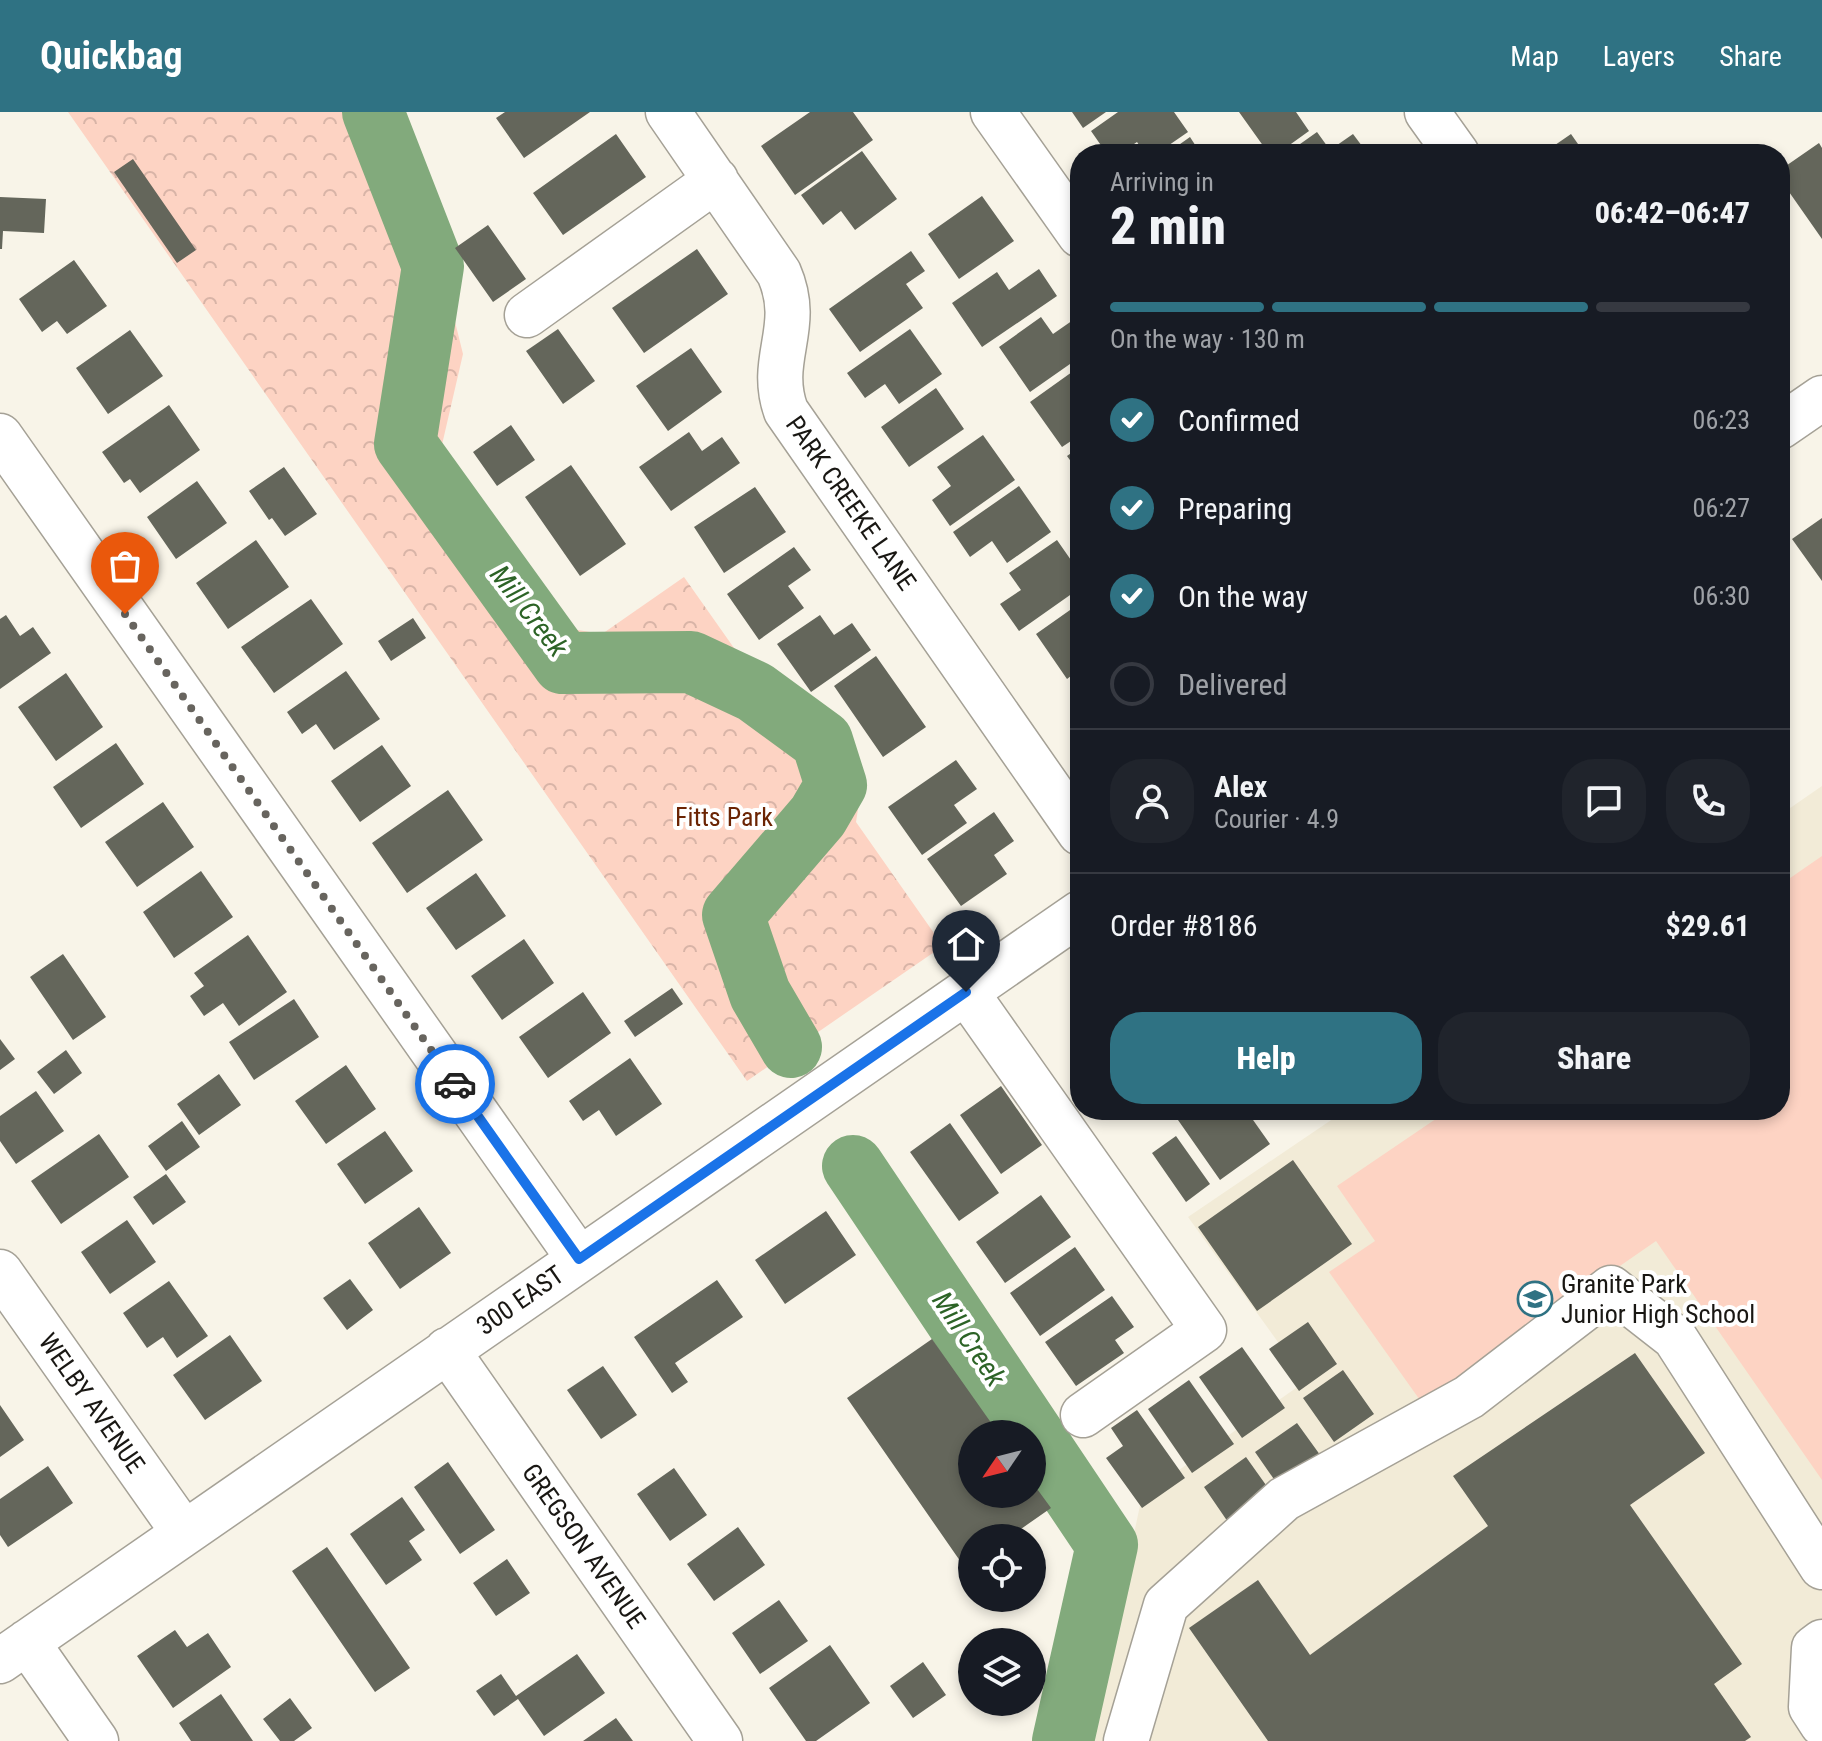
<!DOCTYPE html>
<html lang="en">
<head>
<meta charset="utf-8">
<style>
	:root { --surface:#171b24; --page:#20242c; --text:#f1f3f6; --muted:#9ea1a6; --line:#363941; --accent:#2f7283 }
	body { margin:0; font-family:"Roboto Condensed",sans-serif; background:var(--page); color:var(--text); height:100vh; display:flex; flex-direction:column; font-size:30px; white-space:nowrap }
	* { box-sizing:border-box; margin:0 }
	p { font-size:26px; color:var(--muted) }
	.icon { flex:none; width:44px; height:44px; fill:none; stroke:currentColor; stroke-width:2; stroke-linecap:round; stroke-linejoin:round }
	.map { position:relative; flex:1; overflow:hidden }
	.panel { position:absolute; left:1070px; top:32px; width:720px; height:976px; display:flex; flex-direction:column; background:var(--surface); border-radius:32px; box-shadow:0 4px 12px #0003 }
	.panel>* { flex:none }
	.needle { width:52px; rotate:235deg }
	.controls { position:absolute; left:958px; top:1308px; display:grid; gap:16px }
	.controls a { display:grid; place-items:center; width:88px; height:88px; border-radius:50%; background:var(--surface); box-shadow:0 4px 12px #0003; font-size:40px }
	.pin { position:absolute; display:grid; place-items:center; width:68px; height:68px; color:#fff; margin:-82px -34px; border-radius:50% 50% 50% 0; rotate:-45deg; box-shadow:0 0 8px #0007 }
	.pin .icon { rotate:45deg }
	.courier { position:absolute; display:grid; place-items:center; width:80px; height:80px; margin:-40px; border:6px solid #1a73e8; border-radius:50%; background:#fff; color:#222; box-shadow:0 2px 10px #0007 }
	.overview em { font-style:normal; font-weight:800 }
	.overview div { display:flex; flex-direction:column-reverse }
	.overview { display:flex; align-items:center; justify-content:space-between; height:136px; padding:0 40px }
	h1 { font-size:52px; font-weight:800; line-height:60px }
	.bar { display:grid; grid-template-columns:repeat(4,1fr); gap:12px 8px; align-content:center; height:96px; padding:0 40px }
	.bar i { height:10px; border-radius:6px; background:var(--line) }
	.bar .selected { background:var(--accent) }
	.bar p { grid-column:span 4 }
	.line { display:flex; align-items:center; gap:20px; padding:0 40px; border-top:2px solid var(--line) }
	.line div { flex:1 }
	.round { display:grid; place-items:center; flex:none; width:84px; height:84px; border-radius:32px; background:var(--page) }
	ol { padding:0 40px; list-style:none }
	li { display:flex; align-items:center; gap:24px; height:88px }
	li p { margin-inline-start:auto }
	li .icon { padding:8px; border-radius:50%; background:var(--accent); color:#fff; stroke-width:4 }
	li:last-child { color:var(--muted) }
	li i { width:44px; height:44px; border:4px solid var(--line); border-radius:50% }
	.action { display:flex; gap:16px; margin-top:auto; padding:16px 40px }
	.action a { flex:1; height:92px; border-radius:32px; background:var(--accent); color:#fff; font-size:32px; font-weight:800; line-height:92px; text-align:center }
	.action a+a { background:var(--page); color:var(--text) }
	header { display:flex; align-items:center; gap:48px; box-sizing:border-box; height:112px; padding:0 40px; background:var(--accent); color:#fff }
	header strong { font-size:38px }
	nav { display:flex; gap:44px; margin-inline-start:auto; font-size:28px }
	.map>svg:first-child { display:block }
	.built { fill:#f2ebd7 }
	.grass { fill:#fdd3c3 }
	.park { fill:url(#park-crowns) }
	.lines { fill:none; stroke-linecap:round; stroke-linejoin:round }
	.river { stroke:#82aa7c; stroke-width:62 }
	.building { fill:#64665b }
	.minor-casing { stroke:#a5a196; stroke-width:47 }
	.minor { stroke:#fff; stroke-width:44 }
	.done { stroke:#67645e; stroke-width:8; stroke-dasharray:0 14.4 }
	.route { stroke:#1a73e8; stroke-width:10 }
	.labels { text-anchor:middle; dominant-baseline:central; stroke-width:8; stroke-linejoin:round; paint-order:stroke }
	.street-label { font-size:26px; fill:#191713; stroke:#fff }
	.park-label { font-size:26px; fill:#6b2403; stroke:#fff }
	.poi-label { font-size:26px; fill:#191713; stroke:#fff; text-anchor:start }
	.water-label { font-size:28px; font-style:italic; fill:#2c6326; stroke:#fff }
</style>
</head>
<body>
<header>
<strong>Quickbag</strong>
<nav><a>Map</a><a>Layers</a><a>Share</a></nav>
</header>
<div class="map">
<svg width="1822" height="1629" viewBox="0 0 1822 1629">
	<defs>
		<pattern id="park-crowns" width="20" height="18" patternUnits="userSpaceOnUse" patternTransform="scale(2)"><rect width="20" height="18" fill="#fdd3c3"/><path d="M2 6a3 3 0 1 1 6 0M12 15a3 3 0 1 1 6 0" fill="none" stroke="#d8b4a7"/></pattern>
	</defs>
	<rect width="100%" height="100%" fill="#f8f4e8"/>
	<path class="built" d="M1822 674V1629H1090L1142 1384 1306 1269 1188 1105 1346 998H1780V703Z"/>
	<path class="grass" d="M1822 744V1368L1656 1129 1422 1291 1329 1160 1375 1129 1337 1074 1449 998H1780V773Z"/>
	<path class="park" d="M68 0H400L423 83 451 122 436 133 463 242 441 337 566 516 602 522 684 465 753 563 848 632 862 672 856 710 943 834 747 969Z"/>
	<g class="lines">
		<path class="river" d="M373 0 433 154 405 332 563 551 691 550 755 580 822 629 836 673 818 704 733 803 760 882 791 935
			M853 1054 1107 1433 1063 1629"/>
	</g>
	<path class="building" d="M505 0H590L524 46 496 6Z
		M810 0H853L873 28 795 83 761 34Z
		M1072 0H1106L1083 16Z
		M1118 0H1174L1188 20 1156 42H1145L1137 30 1119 42H1107L1091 19Z
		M1239 0H1296L1309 19 1277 42H1269Z
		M1317 20 1330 38 1353 22 1368 42H1286Z
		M616 22 646 65 563 123 533 81Z
		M1571 22 1585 42H1542Z
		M1190 25 1201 42H1166Z
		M1819 31 1822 36V127L1780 67V58Z
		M862 39 897 87 855 118 841 99 823 113 801 83Z
		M133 47 196 138 177 151 114 60Z
		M982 84 1014 129 959 167 928 122Z
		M0 85 46 87 44 121 3 119 2 137H0Z
		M488 113 526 167 493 190 455 136Z
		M697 137 728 182 644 241 612 196Z
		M911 139 925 159 906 172 923 196 860 240 829 197Z
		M74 148 107 194 67 222 57 209 42 220 19 187Z
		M1039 157 1057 184 982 235 952 191 997 160 1009 178Z
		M1041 205 1053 222 1076 206 1080 211V245L1030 280 999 235Z
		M558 217 595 269 563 292 526 239Z
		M910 217 942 262 899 292 885 272 865 286 847 261Z
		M130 218 163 264 108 302 76 256Z
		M691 236 722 280 668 319 636 274Z
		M1072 260 1080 271V323L1062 335 1030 290Z
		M936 276 964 317 909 355 881 315Z
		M169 293 200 338 140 381 130 367 124 371 102 340Z
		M511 313 535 348 497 374 473 340Z
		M689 320 702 339 722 325 740 351 671 399 639 355Z
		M983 323 1015 368 950 414 932 388 951 374 937 355Z
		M1080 335V362L1067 344Z
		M571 353 626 432 580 464 525 385Z
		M284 355 317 402 285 424 272 406 269 408 249 379Z
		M197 369 227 411 176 447 147 405Z
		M1019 374 1051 420 1007 451 992 429 970 445 953 420Z
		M755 375 786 420 724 461 694 415Z
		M1822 406V469L1792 427Z
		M256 428 289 475 228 517 196 471Z
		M1057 428 1080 461V476L1019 519 1000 492 1021 478 1009 461Z
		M794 435 811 458 788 474 804 496 759 528 727 482Z
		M311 487 343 532 274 581 241 535Z
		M1080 491V557L1067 567 1036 522Z
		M6 503 20 524 33 515 51 541 0 577V507Z
		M820 503 834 523 852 511 871 538 811 580 777 532Z
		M413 506 426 526 391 549 378 529Z
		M876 544 926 615 883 645 834 574Z
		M346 559 380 607 334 638 316 612 302 622 287 600Z
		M66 561 103 615 56 649 18 595Z
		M1080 592V613L1070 599Z
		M116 631 144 672 81 716 53 675Z
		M382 633 411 674 360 710 331 669Z
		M956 648 977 677 954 693 967 711 922 743 888 695Z
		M448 678 483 728 407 781 372 731Z
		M163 690 194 735 137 775 105 730Z
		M994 700 1014 729 994 743 1007 762 961 794 927 747Z
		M201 759 233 805 174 846 143 800Z
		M476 761 506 804 456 838 426 796Z
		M248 823 287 880 239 914 223 891 204 904 190 884 204 874 194 861Z
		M524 827 554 871 502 908 471 864Z
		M63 842 106 905 73 928 30 865Z
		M672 876 683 892 635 925 624 909Z
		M583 880 611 921 548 966 519 925Z
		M294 887 319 925 254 968 229 930Z
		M1080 920V938L1071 926Z
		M0 927 15 947 0 958Z
		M66 938 82 961 54 982 37 960Z
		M630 946 662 992 616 1024 599 998 583 1009 569 989Z
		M346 953 376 997 326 1032 295 989Z
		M219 962 241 993 199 1023 177 992Z
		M1001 974 1042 1033 1001 1062 960 1003Z
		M36 979 64 1019 16 1052 0 1029V1004Z
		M1171 998H1246L1270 1032 1220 1068Z
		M182 1009 200 1035 166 1059 148 1034Z
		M950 1011 999 1081 959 1109 910 1040Z
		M385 1019 413 1059 365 1092 337 1052Z
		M99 1022 129 1065 61 1112 31 1069Z
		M1176 1024 1210 1072 1186 1090 1152 1041Z
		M1293 1048 1352 1132 1257 1199 1198 1115Z
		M166 1062 186 1090 153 1113 133 1085Z
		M1041 1083 1071 1125 1005 1171 976 1130Z
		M419 1095 451 1141 400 1177 368 1131Z
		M826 1099 856 1143 785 1192 755 1148Z
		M127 1108 156 1150 110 1182 81 1140Z
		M1075 1135 1105 1178 1040 1224 1010 1181Z
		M350 1167 373 1198 347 1218 323 1186Z
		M717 1168 743 1205 675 1251 688 1270 672 1281 634 1225Z
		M169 1169 208 1224 177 1246 163 1225 147 1236 123 1201Z
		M1112 1184 1134 1215 1115 1228 1124 1241 1076 1274 1045 1230Z
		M1308 1210 1337 1252 1299 1279 1269 1237Z
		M230 1223 262 1269 205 1308 173 1263Z
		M932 1227 999 1322H972V1382H1032V1370L1051 1396 1008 1426H972V1451L965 1456 847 1286Z
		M1242 1235 1285 1296 1242 1326 1199 1265Z
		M1635 1241 1705 1341 1630 1393 1742 1552 1714 1572 1751 1625 1745 1629H1268L1189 1516 1258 1468 1310 1543 1488 1414 1453 1364Z
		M603 1254 637 1303 601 1327 567 1278Z
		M1343 1258 1374 1302 1334 1330 1303 1286Z
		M1189 1268 1234 1332 1192 1361 1148 1297Z
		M0 1293 24 1328 0 1345Z
		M1137 1298 1185 1366 1142 1396 1106 1346 1123 1334 1111 1316Z
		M1297 1311 1323 1347 1280 1376 1255 1340Z
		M1246 1345 1273 1383 1230 1413 1204 1375Z
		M448 1350 495 1418 460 1442 414 1375Z
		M48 1354 73 1391 8 1435 0 1423V1387Z
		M674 1356 707 1403 670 1429 637 1382Z
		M402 1385 425 1418 409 1429 422 1448 386 1473 350 1422Z
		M738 1415 765 1453 714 1489 687 1452Z
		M327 1435 410 1556 375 1580 292 1459Z
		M507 1447 530 1481 496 1504 473 1471Z
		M779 1488 808 1529 760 1562 732 1521Z
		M175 1518 187 1535 208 1521 231 1555 173 1596 137 1544Z
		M830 1533 870 1591 816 1629H806L769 1576Z
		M577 1542 605 1581 544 1624 518 1587 494 1604 476 1579 501 1562 516 1584Z
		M923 1550 946 1583 913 1606 890 1574Z
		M221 1582 253 1629H191L179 1611Z
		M290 1586 312 1616 294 1629H280L263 1607Z
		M616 1606 633 1629H583Z"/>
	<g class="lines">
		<g class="minor-casing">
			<path id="minor" d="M668 0 779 161C803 216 767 246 786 299L1080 721
				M993 0 1080 123
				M1427 0 1457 42
				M527 203 716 68
				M1780 315 1822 286
				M0 324 579 1147
				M966 880 1204 1218 1083 1303
				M0 1160 184 1421
				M447 1238 720 1629
				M27 1530 96 1629
				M1822 1530 1814 1536 1811 1595 1822 1612
				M0 1549 1080 801
				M1126 1629 1166 1493 1284 1387 1469 1285 1611 1176 1675 1226 1822 1455"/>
		</g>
		<use href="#minor" class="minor"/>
	</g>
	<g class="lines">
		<path class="done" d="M125 502 455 972"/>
		<path class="route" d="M455 972 579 1147 966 880"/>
	</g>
	<defs>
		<g id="school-ring" transform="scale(1.8)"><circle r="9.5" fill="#fff" stroke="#2f7283" stroke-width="1.5"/><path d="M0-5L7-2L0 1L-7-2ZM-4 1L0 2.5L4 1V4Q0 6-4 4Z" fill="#2f7283"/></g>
	</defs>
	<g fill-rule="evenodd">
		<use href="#school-ring" x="1535" y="1187"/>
	</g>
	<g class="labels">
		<g class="street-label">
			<text transform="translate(851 391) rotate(55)">PARK CREEKE LANE</text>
			<text transform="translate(520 1188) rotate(-35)">300 EAST</text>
			<text transform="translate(92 1291) rotate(55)">WELBY AVENUE</text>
			<text transform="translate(584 1434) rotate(55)">GREGSON AVENUE</text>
		</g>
		<g class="park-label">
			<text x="724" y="705">Fitts Park</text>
		</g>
		<g class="poi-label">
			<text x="1561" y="1172">Granite Park<tspan x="1561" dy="30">Junior High School</tspan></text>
		</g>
		<g class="water-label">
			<text transform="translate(529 499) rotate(52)">Mill Creek</text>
			<text transform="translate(969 1227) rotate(56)">Mill Creek</text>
		</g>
	</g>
</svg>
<div class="controls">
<a><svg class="needle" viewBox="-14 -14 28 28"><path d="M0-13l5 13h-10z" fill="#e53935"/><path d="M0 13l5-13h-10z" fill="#9ea1a6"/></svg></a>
<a><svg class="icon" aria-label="locate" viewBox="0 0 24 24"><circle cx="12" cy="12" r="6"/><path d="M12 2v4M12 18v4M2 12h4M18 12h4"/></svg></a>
<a><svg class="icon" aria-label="layers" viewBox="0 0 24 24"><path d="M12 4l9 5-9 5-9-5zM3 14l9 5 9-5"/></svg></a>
</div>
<div class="pin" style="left:125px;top:502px;background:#ea580c"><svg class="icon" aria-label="bag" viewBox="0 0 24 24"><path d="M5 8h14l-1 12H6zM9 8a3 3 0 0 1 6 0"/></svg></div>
<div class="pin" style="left:966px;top:880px;background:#1f2937"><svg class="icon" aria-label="home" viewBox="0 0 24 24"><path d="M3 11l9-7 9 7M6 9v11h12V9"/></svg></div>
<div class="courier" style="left:455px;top:972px"><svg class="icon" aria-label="car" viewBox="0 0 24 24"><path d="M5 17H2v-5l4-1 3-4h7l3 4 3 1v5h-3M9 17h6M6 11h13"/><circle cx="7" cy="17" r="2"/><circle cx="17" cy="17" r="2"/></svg></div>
<section class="panel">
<div class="overview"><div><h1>2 min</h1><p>Arriving in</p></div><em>06:42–06:47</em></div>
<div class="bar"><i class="selected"></i><i class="selected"></i><i class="selected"></i><i></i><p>On the way · 130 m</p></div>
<ol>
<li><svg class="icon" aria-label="check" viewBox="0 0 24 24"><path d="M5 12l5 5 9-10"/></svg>Confirmed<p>06:23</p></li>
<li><svg class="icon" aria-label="check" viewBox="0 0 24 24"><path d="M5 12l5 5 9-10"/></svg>Preparing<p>06:27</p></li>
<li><svg class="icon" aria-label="check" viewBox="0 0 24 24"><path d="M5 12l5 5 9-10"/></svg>On the way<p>06:30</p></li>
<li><i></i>Delivered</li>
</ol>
<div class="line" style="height:144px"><a class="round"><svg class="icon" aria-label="person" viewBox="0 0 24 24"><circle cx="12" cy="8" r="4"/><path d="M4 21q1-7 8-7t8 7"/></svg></a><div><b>Alex</b><p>Courier · 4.9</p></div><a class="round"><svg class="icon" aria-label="chat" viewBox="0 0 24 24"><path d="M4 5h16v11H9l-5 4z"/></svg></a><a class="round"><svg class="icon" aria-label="phone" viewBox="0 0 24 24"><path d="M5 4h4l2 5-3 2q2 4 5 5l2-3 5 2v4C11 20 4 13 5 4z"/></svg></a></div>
<div class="line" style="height:104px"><div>Order #8186</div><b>$29.61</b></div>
<div class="action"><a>Help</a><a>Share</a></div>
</section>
</div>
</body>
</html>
